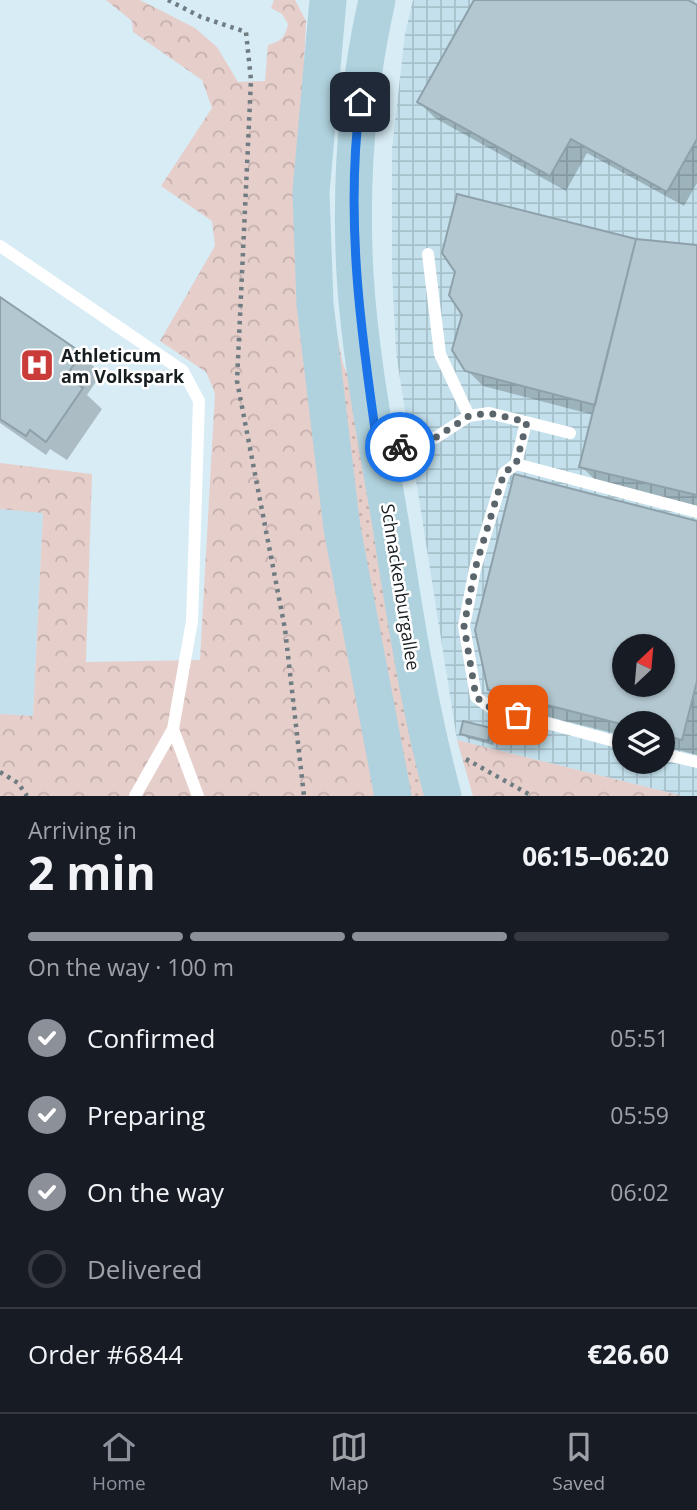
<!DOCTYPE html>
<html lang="en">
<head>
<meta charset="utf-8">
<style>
	:root { --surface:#171b24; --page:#20242c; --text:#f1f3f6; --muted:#9ea1a6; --line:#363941; --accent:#8c9099 }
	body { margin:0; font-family:"Open Sans",sans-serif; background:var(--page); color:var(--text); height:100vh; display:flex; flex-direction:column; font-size:26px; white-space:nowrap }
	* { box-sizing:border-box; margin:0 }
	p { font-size:23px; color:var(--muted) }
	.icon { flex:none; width:38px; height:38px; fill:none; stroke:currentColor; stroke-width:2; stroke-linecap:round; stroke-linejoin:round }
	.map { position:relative; height:796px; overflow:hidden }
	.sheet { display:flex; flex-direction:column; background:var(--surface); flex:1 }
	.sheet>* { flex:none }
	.needle { width:46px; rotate:26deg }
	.tools { position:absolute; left:612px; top:634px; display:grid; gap:14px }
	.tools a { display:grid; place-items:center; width:63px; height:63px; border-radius:50%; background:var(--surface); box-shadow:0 2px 5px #0004; font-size:35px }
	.pin { position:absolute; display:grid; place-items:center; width:60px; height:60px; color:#fff; margin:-30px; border-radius:14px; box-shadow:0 4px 10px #0006 }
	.courier { position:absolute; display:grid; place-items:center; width:70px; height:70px; margin:-35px; border:5px solid #1a73e8; border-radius:50%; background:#fff; color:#222; box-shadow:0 2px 9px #0007 }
	.overview em { font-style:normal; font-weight:700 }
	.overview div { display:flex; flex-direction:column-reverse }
	.overview { display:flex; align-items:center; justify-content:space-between; height:119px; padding:0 28px }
	h1 { font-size:46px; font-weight:700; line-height:52px }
	.bar { display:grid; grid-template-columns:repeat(4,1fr); gap:10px 7px; align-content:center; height:84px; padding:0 28px }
	.bar i { height:9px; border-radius:5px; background:var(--line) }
	.bar .on { background:var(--accent) }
	.bar p { grid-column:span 4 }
	.line { display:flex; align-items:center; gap:18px; padding:0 28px; border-top:2px solid var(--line) }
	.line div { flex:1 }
	ol { padding:0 28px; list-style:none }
	li { display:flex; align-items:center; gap:21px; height:77px }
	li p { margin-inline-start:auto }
	li .icon { padding:7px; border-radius:50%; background:var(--accent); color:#fff; stroke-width:4 }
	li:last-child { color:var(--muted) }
	li i { width:38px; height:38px; border:4px solid var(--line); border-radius:50% }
	.menu { display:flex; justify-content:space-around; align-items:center; height:98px; border-top:2px solid var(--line); background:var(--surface); font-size:19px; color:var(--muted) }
	.menu a { display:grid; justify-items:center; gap:4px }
	.menu .on { color:var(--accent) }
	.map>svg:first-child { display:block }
	.built { fill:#c3e0ec }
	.industrial { fill:url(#industrial-grid); fill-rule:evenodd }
	.grass { fill:url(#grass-dots) }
	.forest { fill:url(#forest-crowns) }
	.shadow { fill:#0003; fill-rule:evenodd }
	.building { fill:#b3c7d0; stroke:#8ea1aa; stroke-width:2; fill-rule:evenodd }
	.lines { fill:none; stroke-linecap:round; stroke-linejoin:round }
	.path { stroke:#6f7c82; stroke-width:4.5; stroke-dasharray:3.5 5; stroke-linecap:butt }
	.lane { stroke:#fff; stroke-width:12 }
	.secondary { stroke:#afd2de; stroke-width:37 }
	.done { stroke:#5a666b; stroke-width:7; stroke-dasharray:0 12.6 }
	.route { stroke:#1a73e8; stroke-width:9 }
	.labels { text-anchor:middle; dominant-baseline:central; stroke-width:5; stroke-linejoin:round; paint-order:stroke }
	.poi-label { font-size:18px; font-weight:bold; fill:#171e21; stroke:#fff; text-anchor:start }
	.street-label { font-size:18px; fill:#171e21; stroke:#fff }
</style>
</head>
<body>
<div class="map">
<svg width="697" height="796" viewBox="0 0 697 796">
	<defs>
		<pattern id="industrial-grid" width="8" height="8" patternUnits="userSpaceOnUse" patternTransform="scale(1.75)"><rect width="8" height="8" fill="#c3e0ec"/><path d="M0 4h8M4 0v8" fill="none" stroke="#a7c0ca"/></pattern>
		<pattern id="grass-dots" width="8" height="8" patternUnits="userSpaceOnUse" patternTransform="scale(1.75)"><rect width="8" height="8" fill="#e6cecb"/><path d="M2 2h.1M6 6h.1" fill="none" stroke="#c5b0ae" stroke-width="1.8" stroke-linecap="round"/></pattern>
		<pattern id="forest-crowns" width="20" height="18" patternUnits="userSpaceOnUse" patternTransform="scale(1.75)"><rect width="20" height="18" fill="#e6cecb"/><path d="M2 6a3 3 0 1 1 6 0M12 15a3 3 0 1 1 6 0" fill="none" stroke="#c5b0ae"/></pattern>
	</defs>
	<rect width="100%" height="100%" fill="#d7ecf5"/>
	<path class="built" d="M0 509 43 512 33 716 0 714Z"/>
	<path class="industrial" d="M413 0H697V796H683L457 740 396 353 392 270V148L405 34ZM625 646H663V684H625ZM625 723H663V761H625Z"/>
	<path class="grass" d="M337 334 343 364 355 392 426 788 424 796H407L360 558Z"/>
	<path class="forest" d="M106 0H140L195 28 217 47 238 82 265 81 268 45C281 41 285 38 288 24L282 14 271 8 274 0H295L306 21 296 243 375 796H0V714L33 716 43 513 0 509V463L92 474 86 662 200 660 215 393 206 372 160 341 215 246 212 221 161 186 212 108 202 80 133 32 132 21Z
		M457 740 683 796H473Z"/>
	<path class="shadow" d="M476 0H685L697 7V183L684 206 587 153 566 191 435 118 419 102Z
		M636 240 697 247V506L597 482 581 466 594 415 483 386 467 370Z
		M0 299 81 354 101 374 87 395 102 409 67 460 50 449 46 455 0 423Z
		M697 523V755L663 746V723H625V736L505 706 489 690ZM625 646H663V684H625Z
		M490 730 496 735 493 745 467 738 462 733Z"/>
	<path class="building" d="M474 0H688L697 5V139L667 192 571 139 550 176 417 102Z
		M457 194 636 239 595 405 465 371 452 350 462 315 449 295 455 272 442 253Z
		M636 239 697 245V495L579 467Z
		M0 297 82 353 66 376 83 388 46 442 30 430 26 436 0 419Z
		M514 474 697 521V681L682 740 663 735V723H625V725L488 690 475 630ZM625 646H663V684H625Z
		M463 721 491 728 488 741 460 734Z"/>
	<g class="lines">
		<path class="path" d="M168 0 201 17 246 32 251 80 237 381 285 629 304 796
			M466 759 532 796
			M0 772 18 783 27 796"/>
		<path class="lane" d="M0 246 183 371 199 401 192 621 173 729
			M428 254 440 354 469 416
			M382 449 435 438 469 416 489 413 570 433
			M516 464 526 422
			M625 744 491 708 476 697 464 626 475 569 504 473 516 464 697 512
			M663 754 697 762
			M135 796 173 729 198 796"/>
		<path class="secondary" d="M328 0 311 192 315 304 342 528 393 796
			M377 0C357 89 350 183 355 274 360 358 377 443 391 526 405 616 419 707 443 796"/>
	</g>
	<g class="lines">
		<path class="done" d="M400 447 435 438 469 416 489 413 527 422 516 464 504 473 475 569 464 626 476 697 491 708 518 715"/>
		<path class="route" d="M360 102C345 219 361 334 378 450L400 447"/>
	</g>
	<defs>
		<g id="hospital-square" transform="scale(1.75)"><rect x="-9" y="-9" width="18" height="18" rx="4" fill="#ca3c39" stroke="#fff"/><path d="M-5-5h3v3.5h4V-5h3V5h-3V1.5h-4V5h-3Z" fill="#fff"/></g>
	</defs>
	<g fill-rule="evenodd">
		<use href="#hospital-square" x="37" y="365"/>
	</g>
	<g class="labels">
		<g class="poi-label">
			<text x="61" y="355">Athleticum<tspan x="61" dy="21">am Volkspark</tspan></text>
		</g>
		<g class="street-label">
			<text transform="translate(401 587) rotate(81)">Schnackenburgallee</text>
		</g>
	</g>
</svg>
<div class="tools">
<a><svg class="needle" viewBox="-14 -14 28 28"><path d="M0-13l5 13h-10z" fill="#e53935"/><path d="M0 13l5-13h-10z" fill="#9ea1a6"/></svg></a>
<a><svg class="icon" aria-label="layers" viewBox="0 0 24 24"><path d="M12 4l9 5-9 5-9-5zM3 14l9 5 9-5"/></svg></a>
</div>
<div class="pin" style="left:518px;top:715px;background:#ea580c"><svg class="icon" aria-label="bag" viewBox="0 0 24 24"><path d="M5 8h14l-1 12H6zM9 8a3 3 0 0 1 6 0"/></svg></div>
<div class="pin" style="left:360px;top:102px;background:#1f2937"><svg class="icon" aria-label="home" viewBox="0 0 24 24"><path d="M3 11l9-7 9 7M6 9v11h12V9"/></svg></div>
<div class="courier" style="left:400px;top:447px"><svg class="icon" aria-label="bike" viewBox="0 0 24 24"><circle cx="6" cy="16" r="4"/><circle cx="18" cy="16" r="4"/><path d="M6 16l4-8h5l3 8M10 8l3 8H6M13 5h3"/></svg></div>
</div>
<section class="sheet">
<div class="overview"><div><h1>2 min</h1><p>Arriving in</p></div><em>06:15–06:20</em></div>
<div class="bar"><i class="on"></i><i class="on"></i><i class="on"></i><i></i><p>On the way · 100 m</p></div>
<ol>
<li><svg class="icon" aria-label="check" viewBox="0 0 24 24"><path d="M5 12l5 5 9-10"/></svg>Confirmed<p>05:51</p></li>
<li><svg class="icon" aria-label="check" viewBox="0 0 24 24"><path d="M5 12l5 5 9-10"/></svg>Preparing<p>05:59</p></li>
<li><svg class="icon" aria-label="check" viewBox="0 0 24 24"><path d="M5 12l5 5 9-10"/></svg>On the way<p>06:02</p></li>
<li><i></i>Delivered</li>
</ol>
<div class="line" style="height:91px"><div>Order #6844</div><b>€26.60</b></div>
</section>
<nav class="menu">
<a class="on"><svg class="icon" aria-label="home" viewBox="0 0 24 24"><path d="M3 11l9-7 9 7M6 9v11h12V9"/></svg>Home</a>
<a><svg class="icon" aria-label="map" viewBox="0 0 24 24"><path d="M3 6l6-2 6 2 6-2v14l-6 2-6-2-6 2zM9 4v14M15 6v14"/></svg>Map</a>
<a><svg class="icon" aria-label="saved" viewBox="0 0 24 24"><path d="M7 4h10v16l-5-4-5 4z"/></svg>Saved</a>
</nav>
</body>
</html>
